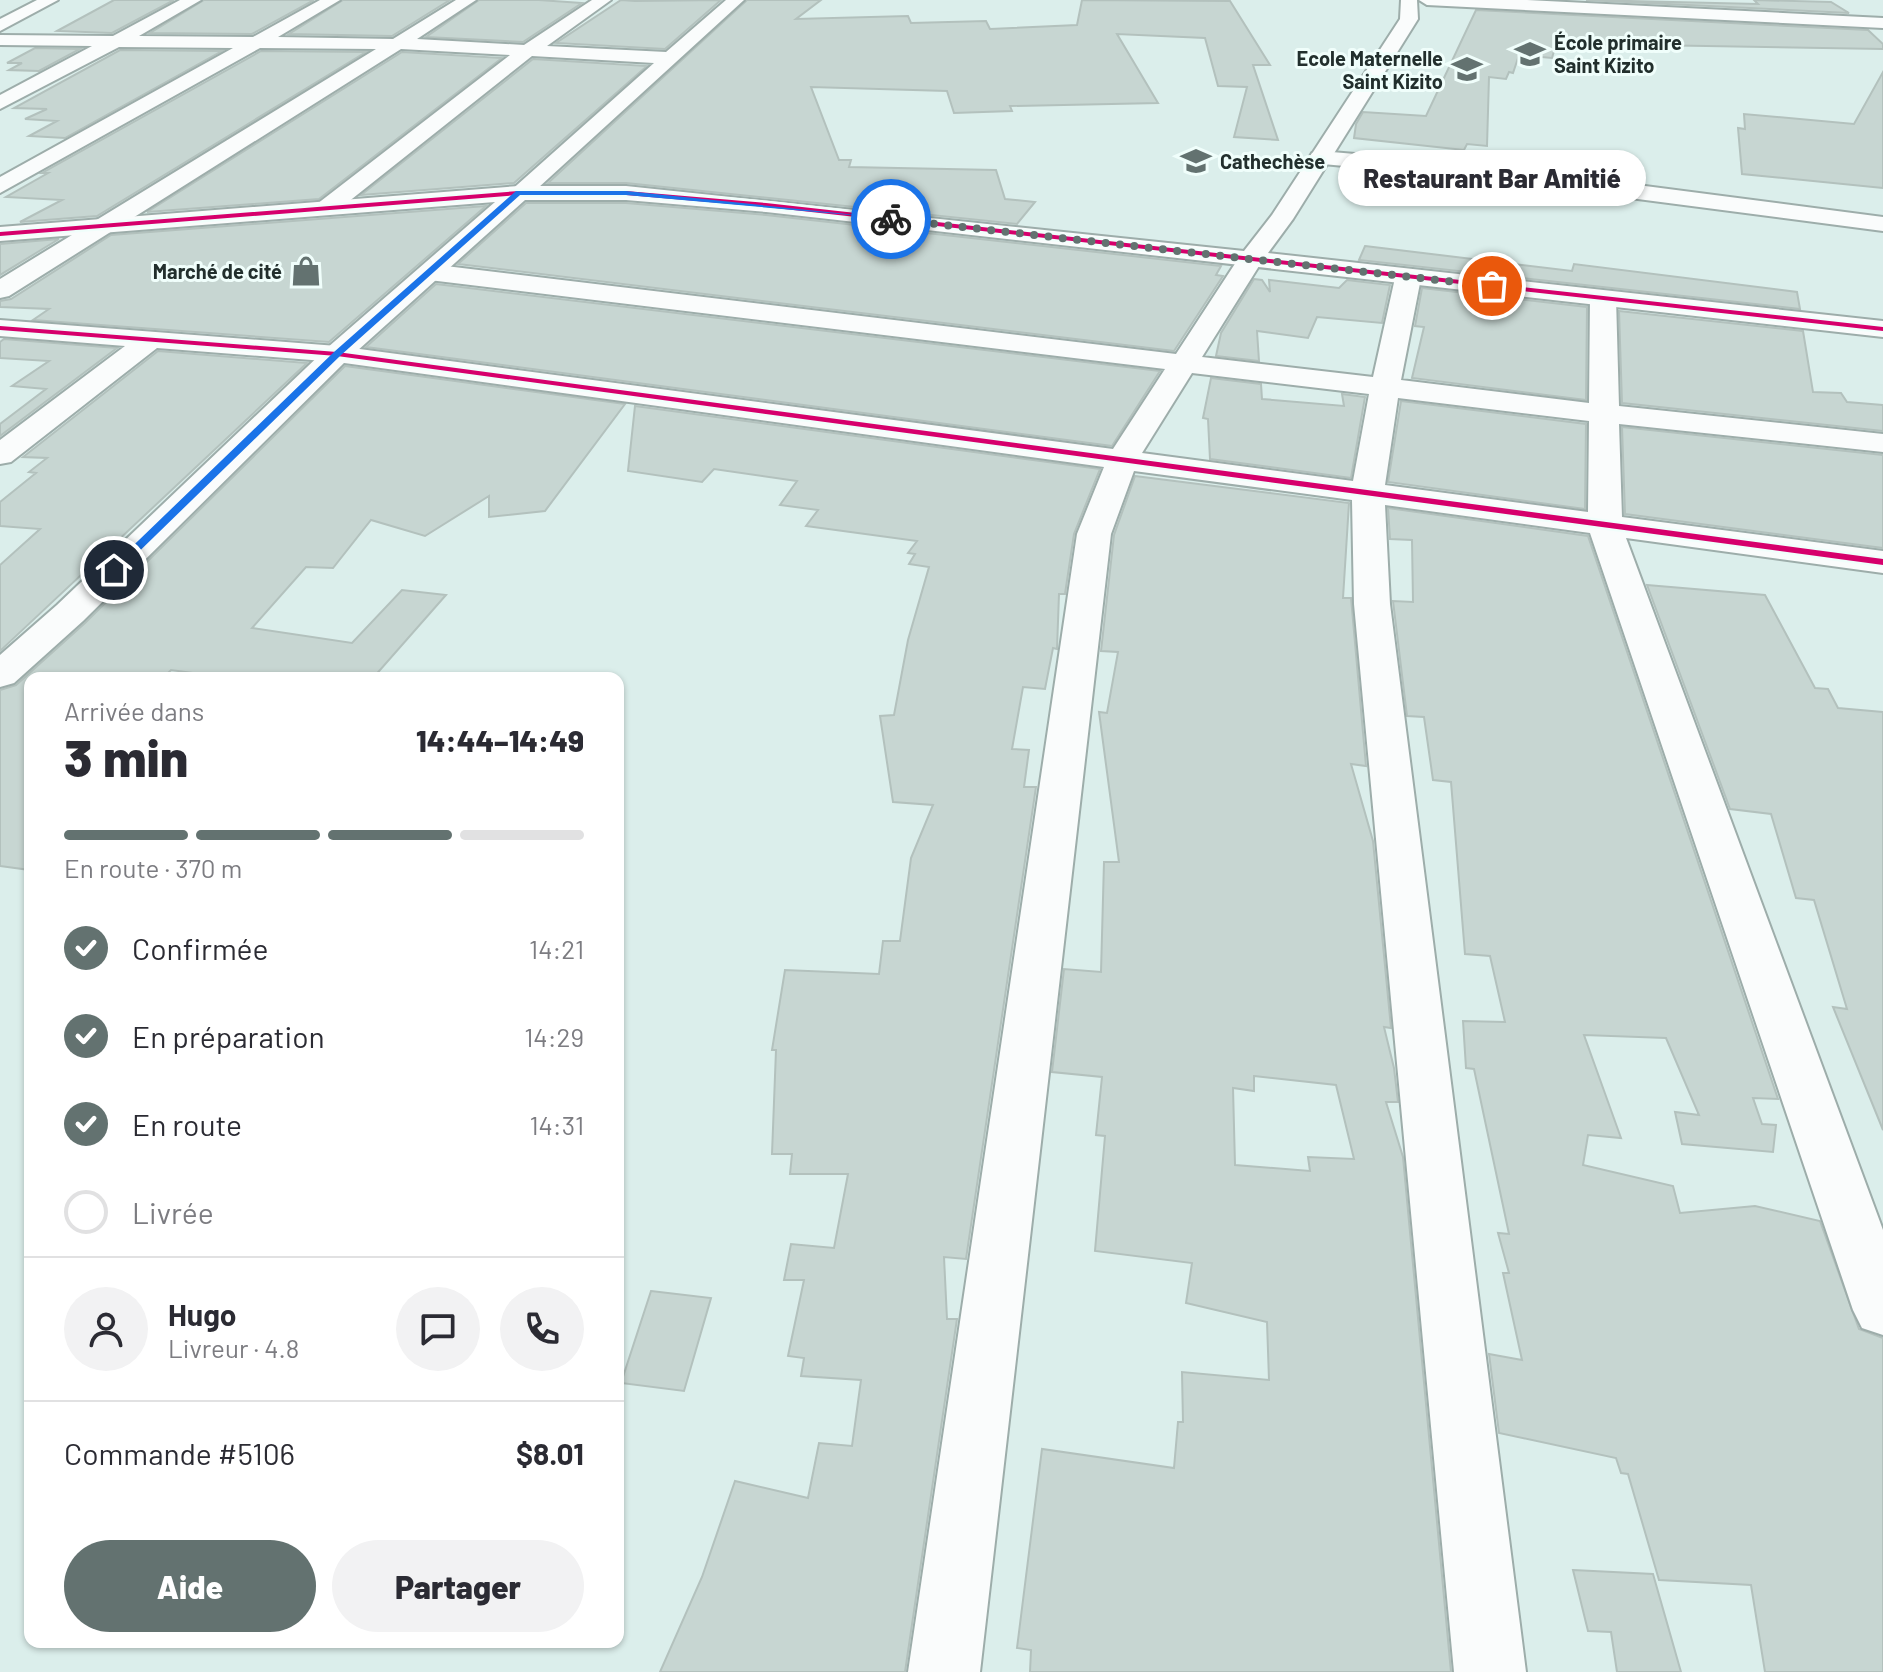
<!DOCTYPE html>
<html lang="fr">
<head>
<meta charset="utf-8">
<style>
	:root { --surface:#fff; --page:#f2f2f3; --text:#2b2b33; --muted:#7c7c81; --line:#e1e1e2; --accent:#637270 }
	body { margin:0; font-family:Barlow,sans-serif; background:var(--page); color:var(--text); height:100vh; display:flex; flex-direction:column; font-size:30px; white-space:nowrap }
	* { box-sizing:border-box; margin:0 }
	p { font-size:26px; color:var(--muted) }
	.icon { flex:none; width:44px; height:44px; fill:none; stroke:currentColor; stroke-width:2; stroke-linecap:round; stroke-linejoin:round }
	.map { position:relative; flex:1; overflow:hidden }
	.drawer { position:absolute; left:24px; top:672px; width:600px; height:976px; display:flex; flex-direction:column; background:var(--surface); border-radius:16px; box-shadow:0 2px 6px #0004 }
	.drawer>* { flex:none }
	.pin { position:absolute; display:grid; place-items:center; width:68px; height:68px; color:#fff; margin:-34px; border:4px solid #fff; border-radius:50%; box-shadow:0 2px 8px #0007 }
	.courier { position:absolute; display:grid; place-items:center; width:80px; height:80px; margin:-40px; border:6px solid #1a73e8; border-radius:50%; background:#fff; color:#222; box-shadow:0 2px 10px #0007 }
	.bubble { position:absolute; height:56px; border-radius:28px; background:var(--surface); box-shadow:0 2px 6px #0004; font-size:26px; font-weight:800; line-height:56px; text-align:center }
	.head em { font-style:normal; font-weight:800 }
	.head div { display:flex; flex-direction:column-reverse }
	.head { display:flex; align-items:center; justify-content:space-between; height:136px; padding:0 40px }
	h1 { font-size:52px; font-weight:800; line-height:60px }
	.bar { display:grid; grid-template-columns:repeat(4,1fr); gap:12px 8px; align-content:center; height:96px; padding:0 40px }
	.bar i { height:10px; border-radius:6px; background:var(--line) }
	.bar .selected { background:var(--accent) }
	.bar p { grid-column:span 4 }
	.line { display:flex; align-items:center; gap:20px; padding:0 40px; border-top:2px solid var(--line) }
	.line div { flex:1 }
	.round { display:grid; place-items:center; flex:none; width:84px; height:84px; border-radius:42px; background:var(--page) }
	ol { padding:0 40px; list-style:none }
	li { display:flex; align-items:center; gap:24px; height:88px }
	li p { margin-inline-start:auto }
	li .icon { padding:8px; border-radius:50%; background:var(--accent); color:#fff; stroke-width:4 }
	li:last-child { color:var(--muted) }
	li i { width:44px; height:44px; border:4px solid var(--line); border-radius:50% }
	.button { display:flex; gap:16px; margin-top:auto; padding:16px 40px }
	.button a { flex:1; height:92px; border-radius:48px; background:var(--accent); color:#fff; font-size:32px; font-weight:800; line-height:92px; text-align:center }
	.button a+a { background:var(--page); color:var(--text) }
	.map>svg:first-child { display:block }
	.building { fill:#c7d6d2; stroke:#b3c1bd; stroke-width:2; fill-rule:evenodd }
	.lines { fill:none; stroke-linecap:round; stroke-linejoin:round }
	.street-casing { stroke:#9dadaa; stroke-width:4 }
	.secondary-casing { stroke:#9dadaa; stroke-width:4 }
	.street { fill:#fafcfc; fill-rule:evenodd }
	.secondary { fill:#fafcfc; fill-rule:evenodd }
	.cycleway-casing { stroke:#f0fefb; stroke-width:5 }
	.cycleway { fill:#d6006c; fill-rule:evenodd }
	.route { fill:#1a73e8 }
	.done { stroke:#637270; stroke-width:8; stroke-dasharray:0 14.4 }
	.labels { text-anchor:middle; dominant-baseline:central; stroke-width:6; stroke-linejoin:round; paint-order:stroke }
	.far-poi-label { font-size:20px; font-weight:bold; fill:#222f2d; stroke:#f0fefb; text-anchor:start }
</style>
</head>
<body>
<div class="map">
<svg width="1883" height="1672" viewBox="0 0 1883 1672">
	<rect width="100%" height="100%" fill="#dbeeeb"/>
	<path class="building" d="M114 0H174L112 33 57 31Z
		M204 0H314L252 34 150 33Z
		M343 0H450L392 36 289 34Z
		M479 0H539L582 3 523 42 426 37Z
		M621 0 635 1 721 0 665 49 556 43Z
		M747 0H821L796 19 908 16 911 23 986 21 990 29 1077 25 1082 0 1230 1 1270 65H1253L1278 140 1234 137 1247 87 1218 86 1205 38 1117 34 1158 103 1010 106 1012 111 954 113 947 91 811 87 839 160H851L849 167 996 170 1005 199 1035 202 1017 224 626 183H548Z
		M1586 0 1758 4 1754 0 1831 2 1849 13Z
		M1476 10 1868 30 1883 44V49L1647 45V48L1557 41 1552 58 1519 55 1513 73 1509 72 1506 79 1489 77 1487 146 1467 144 1464 150 1354 138 1356 124 1363 112 1426 116Z
		M35 48 80 49 39 71 9 70 22 63H7Z
		M120 50 222 51 65 138 29 136 57 121 25 119 47 109 14 108Z
		M261 51 366 52 97 216 20 222 62 200 6 197 48 173H42Z
		M402 52 502 58 319 199 147 212Z
		M533 59 647 66 514 183 361 195Z
		M1883 72V188L1742 174 1738 128 1745 129 1744 114 1854 124Z
		M526 203H626L766 215 1221 266 1216 275 1223 276 1174 351 458 264Z
		M486 206 329 342 33 320 49 309 0 307V301L11 299 111 235Z
		M59 239 0 275V244Z
		M1365 246 1572 271 1574 264 1797 292 1800 309 1359 260Z
		M1254 279 1262 280 1270 292 1269 280 1339 288 1347 280 1390 285 1382 323 1317 317 1308 338 1257 331 1259 361 1216 356 1221 333Z
		M436 284 1160 371 1112 446 366 347Z
		M1422 288 1587 307 1586 400 1412 378 1424 327 1415 326Z
		M1619 311 1803 331 1813 392 1841 393 1847 402 1883 405V431L1622 403Z
		M4 339 117 348 0 436V424L46 389 12 386 49 361 0 358V342Z
		M158 351 307 363 0 651V565L40 529 0 526V502L36 473 29 472 47 458 23 457Z
		M345 366 625 404 545 511 489 517V496L425 536 371 520 333 568 306 567 252 628 352 643 402 590 446 595 373 678H230L171 670 163 678H30V870L0 866V690L16 685 85 623Z
		M1211 378 1261 384 1262 399 1344 406 1342 394 1365 397 1351 478 1210 459 1208 419 1203 418Z
		M1401 401 1586 424 1585 509 1388 482Z
		M635 406 1100 469 1074 534 1065 594H1059L1057 649 1053 648 1045 689 1023 687 1012 749 1029 750 1024 787H1036L966 1259 944 1257 947 1319H957L905 1672H660L702 1577 735 1481 808 1498 819 1443 852 1446 861 1380 801 1376 804 1358 788 1356 804 1280H784L791 1244 834 1248 848 1174H790L792 1154H772L776 1050H772L785 970 879 974 883 941H900L911 858 933 805 893 802 880 716 894 715 908 640 929 567 909 564 915 554 908 553 917 541 806 526 818 510 780 505 797 481 714 469 702 482 628 471Z
		M1622 427 1883 455V548L1625 514Z
		M1135 476 1349 503 1343 598H1351L1366 766 1351 764 1373 841 1391 1028 1384 1027 1394 1068 1398 1102H1386L1403 1157 1451 1672H1030L1031 1650 1017 1648 1042 1449 1174 1468 1178 1422H1183L1182 1372 1269 1380 1267 1322 1186 1303 1192 1263 1095 1251 1105 1136 1096 1135 1102 1077 1052 1072 1064 969 1101 972 1104 862H1119L1099 712 1107 713 1118 652 1101 651 1114 535ZM1254 1076 1336 1085 1354 1159 1308 1157 1310 1171 1235 1165 1233 1088 1254 1091Z
		M1388 508 1588 536 1778 1099 1753 1098 1762 1124 1776 1125 1773 1152 1682 1144 1675 1112 1699 1115 1666 1038 1584 1035 1621 1138 1588 1135 1583 1165 1673 1186 1680 1213 1755 1206 1820 1221 1859 1329 1883 1338V1672H1765L1751 1585 1659 1580 1628 1474 1621 1473 1616 1458 1499 1433 1489 1354 1522 1360 1503 1273H1509L1498 1233 1509 1234 1474 1069 1466 1068 1463 1021 1505 1022 1490 956 1465 954 1451 782 1433 780 1424 717 1407 716 1393 601 1413 602 1412 540 1390 539Z
		M1647 585 1765 595 1815 688 1828 689 1838 708 1883 712V1130L1833 1007 1847 1009 1814 900 1796 898 1771 814 1730 809Z
		M651 1291 711 1298 684 1391 621 1383Z
		M1573 1570 1653 1574 1681 1672H1617L1611 1632 1588 1631Z"/>
	<g class="lines">
		<g class="street-casing">
			<path id="street" d="M37 0H58L0 31V19Z
				M180 0H201L139 36 253 37 320 0H340L278 37 393 39 456 0H476L417 39 524 45 592 0H611L547 46 666 52 726 0H744L527 198 519 200 508 193 654 63 532 56 333 214H317L313 209 317 204 510 55 401 49 9 296 0 298V279L376 49 260 48 0 193V177L233 48 119 47 0 109V95L92 46 0 45V35L113 36Z
				M1419 0H1527L1883 18V28L1427 5Z
				M1320 151 1484 165 1883 217V231L1484 179 1312 163 1309 158 1312 153Z
				M1251 250 1264 258 1202 357 1373 377 1395 278 1408 270 1421 278 1401 380 1589 403 1590 298 1594 292H1612L1616 298 1619 406 1883 434V452L1619 424 1622 517 1883 551V573L1626 538 1883 1230V1335L1862 1328 1853 1310 1590 533 1385 505 1390 604 1526 1672H1454L1354 604 1352 500 1134 471 1111 534 980 1672H908L1077 534 1104 467 337 362 157 348 11 462 0 464V440L125 346 0 336V320L337 346 1113 449 1165 369 429 280 416 272 429 264 1176 354 1242 253ZM1192 373 1369 394 1353 481 1142 453ZM1398 398 1589 421 1588 512 1385 485Z"/>
		</g>
		<g class="secondary-casing">
			<path id="secondary" d="M1401 0H1417L1418 19 1293 219 1268 253 1883 321V337L766 212 626 200H525L347 360 83 621 14 683 0 687V655L57 605 327 348 495 202 0 241V227L519 186H626L1244 251 1272 215 1400 19Z"/>
		</g>
		<use href="#street" class="street"/>
		<use href="#secondary" class="secondary"/>
		<g class="cycleway-casing">
			<path id="cycleway" d="M519 191H626L766 203 1883 327V331L766 207 626 195H519L0 236V232Z
				M0 326 337 352 1883 559V565L337 356 0 330Z"/>
		</g>
		<use href="#cycleway" class="cycleway"/>
	</g>
	<path class="route" d="M516 191H626L895 219 626 195H520L340 356 118 572H111V567L334 352Z"/>
	<g class="lines">
		<path class="done" d="M891 219 1492 286"/>
	</g>
	<defs>
		<g id="school-bare" transform="scale(2.4)"><path d="M0-5L7-2L0 1L-7-2ZM-4 1L0 2.5L4 1V4Q0 6-4 4Z" fill="#637270" stroke="#f0fefb" stroke-width="2.5" paint-order="stroke"/></g>
		<g id="university-bare" transform="scale(2.4)"><path d="M0-5L7-2L0 1L-7-2ZM-4 1L0 2.5L4 1V4Q0 6-4 4Z" fill="#637270" stroke="#f0fefb" stroke-width="2.5" paint-order="stroke"/></g>
		<g id="shop-bare" transform="scale(2.4)"><path d="M-5-2.5h2.3a2.7 3.5 0 0 1 5.4 0H5L5.5 6h-11ZM-1.5-2.5h3a1.5 2.3 0 0 0-3 0Z" fill="#637270" stroke="#f0fefb" stroke-width="2.5" paint-order="stroke"/></g>
	</defs>
	<g fill-rule="evenodd">
		<use href="#school-bare" x="1530" y="54"/>
		<use href="#school-bare" x="1467" y="69"/>
		<use href="#university-bare" x="1196" y="161"/>
		<use href="#shop-bare" x="306" y="271"/>
	</g>
	<g class="labels">
		<g class="far-poi-label">
			<text x="1554" y="42">École primaire<tspan x="1554" dy="23">Saint Kizito</tspan></text>
			<text x="1443" y="58" text-anchor="end">Ecole Maternelle<tspan x="1443" dy="23">Saint Kizito</tspan></text>
			<text x="1220" y="161">Cathechèse</text>
			<text x="282" y="271" text-anchor="end">Marché de cité</text>
		</g>
	</g>
</svg>
<div class="pin" style="left:1492px;top:286px;background:#ea580c"><svg class="icon" aria-label="bag" viewBox="0 0 24 24"><path d="M5 8h14l-1 12H6zM9 8a3 3 0 0 1 6 0"/></svg></div>
<div class="pin" style="left:114px;top:570px;background:#1f2937"><svg class="icon" aria-label="home" viewBox="0 0 24 24"><path d="M3 11l9-7 9 7M6 9v11h12V9"/></svg></div>
<div class="courier" style="left:891px;top:219px"><svg class="icon" aria-label="bike" viewBox="0 0 24 24"><circle cx="6" cy="16" r="4"/><circle cx="18" cy="16" r="4"/><path d="M6 16l4-8h5l3 8M10 8l3 8H6M13 5h3"/></svg></div>
<div class="bubble" style="left:1338px;top:150px;width:308px">Restaurant Bar Amitié</div>
<section class="drawer">
<div class="head"><div><h1>3 min</h1><p>Arrivée dans</p></div><em>14:44–14:49</em></div>
<div class="bar"><i class="selected"></i><i class="selected"></i><i class="selected"></i><i></i><p>En route · 370 m</p></div>
<ol>
<li><svg class="icon" aria-label="check" viewBox="0 0 24 24"><path d="M5 12l5 5 9-10"/></svg>Confirmée<p>14:21</p></li>
<li><svg class="icon" aria-label="check" viewBox="0 0 24 24"><path d="M5 12l5 5 9-10"/></svg>En préparation<p>14:29</p></li>
<li><svg class="icon" aria-label="check" viewBox="0 0 24 24"><path d="M5 12l5 5 9-10"/></svg>En route<p>14:31</p></li>
<li><i></i>Livrée</li>
</ol>
<div class="line" style="height:144px"><a class="round"><svg class="icon" aria-label="person" viewBox="0 0 24 24"><circle cx="12" cy="8" r="4"/><path d="M4 21q1-7 8-7t8 7"/></svg></a><div><b>Hugo</b><p>Livreur · 4.8</p></div><a class="round"><svg class="icon" aria-label="chat" viewBox="0 0 24 24"><path d="M4 5h16v11H9l-5 4z"/></svg></a><a class="round"><svg class="icon" aria-label="phone" viewBox="0 0 24 24"><path d="M5 4h4l2 5-3 2q2 4 5 5l2-3 5 2v4C11 20 4 13 5 4z"/></svg></a></div>
<div class="line" style="height:104px"><div>Commande #5106</div><b>$8.01</b></div>
<div class="button"><a>Aide</a><a>Partager</a></div>
</section>
</div>
</body>
</html>
